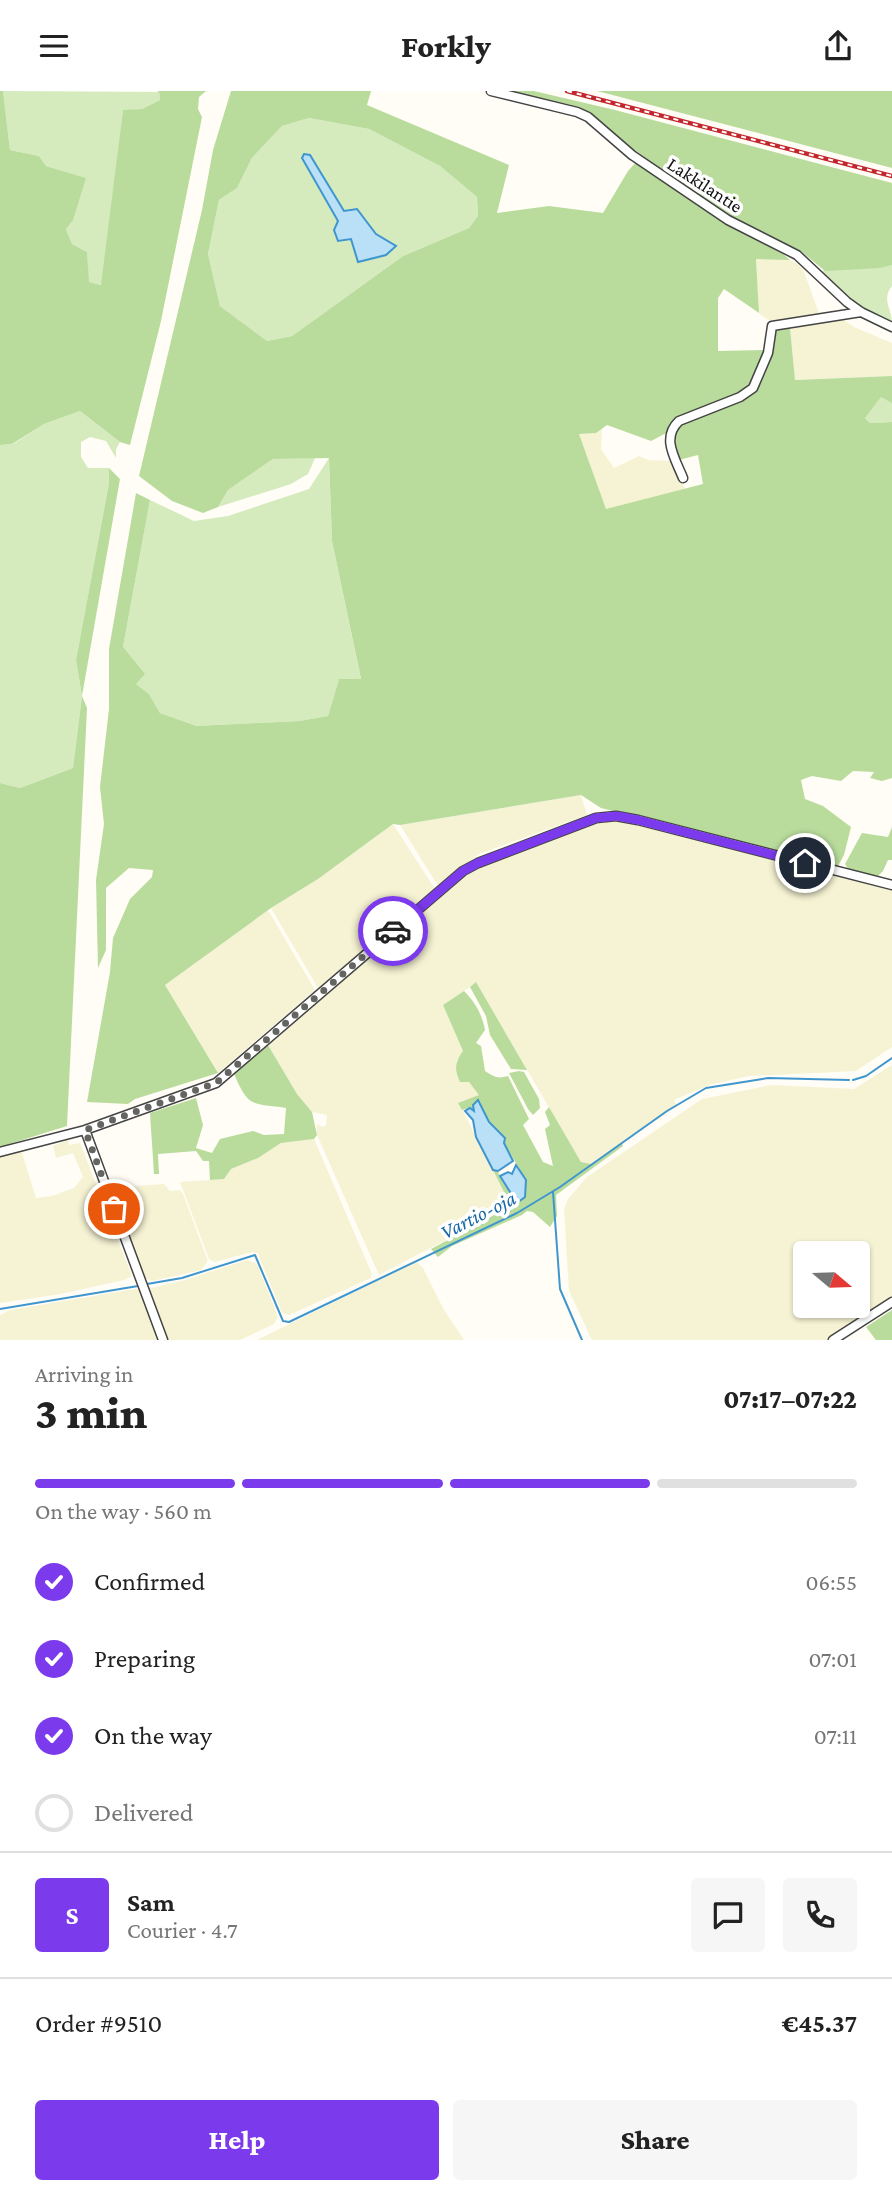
<!DOCTYPE html>
<html lang="en">
<head>
<meta charset="utf-8">
<style>
	:root { --surface:#fff; --page:#f6f6f6; --text:#222; --muted:#767676; --line:#e0e0e0; --accent:#7c3aed }
	body { margin:0; font-family:"Crimson Pro",serif; background:var(--page); color:var(--text); height:100vh; display:flex; flex-direction:column; font-size:26px; white-space:nowrap }
	* { box-sizing:border-box; margin:0 }
	p { font-size:23px; color:var(--muted) }
	.icon { flex:none; width:38px; height:38px; fill:none; stroke:currentColor; stroke-width:2; stroke-linecap:round; stroke-linejoin:round }
	.map { position:relative; height:1249px; overflow:hidden }
	.panel { display:flex; flex-direction:column; background:var(--surface); flex:1 }
	.panel>* { flex:none }
	.needle { width:46px; rotate:109deg }
	.tools { position:absolute; left:793px; top:1150px; display:grid; gap:14px }
	.tools a { display:grid; place-items:center; width:77px; height:77px; border-radius:7px; background:var(--surface); box-shadow:0 2px 5px #0004; font-size:35px }
	.pin { position:absolute; display:grid; place-items:center; width:60px; height:60px; color:#fff; margin:-30px; border:4px solid #fff; border-radius:50%; box-shadow:0 2px 7px #0007 }
	.courier { position:absolute; display:grid; place-items:center; width:70px; height:70px; margin:-35px; border:5px solid #7c3aed; border-radius:50%; background:#fff; color:#222; box-shadow:0 2px 9px #0007 }
	.overview em { font-style:normal; font-weight:800 }
	.overview div { display:flex; flex-direction:column-reverse }
	.overview { display:flex; align-items:center; justify-content:space-between; height:119px; padding:0 35px }
	h1 { font-size:46px; font-weight:800; line-height:52px }
	.bar { display:grid; grid-template-columns:repeat(4,1fr); gap:10px 7px; align-content:center; height:84px; padding:0 35px }
	.bar i { height:9px; border-radius:5px; background:var(--line) }
	.bar .selected { background:var(--accent) }
	.bar p { grid-column:span 4 }
	.line { display:flex; align-items:center; gap:18px; padding:0 35px; border-top:2px solid var(--line) }
	.line div { flex:1 }
	.round { display:grid; place-items:center; flex:none; width:74px; height:74px; border-radius:7px; background:var(--page) }
	ol { padding:0 35px; list-style:none }
	li { display:flex; align-items:center; gap:21px; height:77px }
	li p { margin-inline-start:auto }
	li .icon { padding:7px; border-radius:50%; background:var(--accent); color:#fff; stroke-width:4 }
	li:last-child { color:var(--muted) }
	li i { width:38px; height:38px; border:4px solid var(--line); border-radius:50% }
	.button { display:flex; gap:14px; margin-top:auto; padding:14px 35px }
	.button a { flex:1; height:80px; border-radius:7px; background:var(--accent); color:#fff; font-size:28px; font-weight:800; line-height:80px; text-align:center }
	.button a+a { background:var(--page); color:var(--text) }
	header { display:flex; justify-content:space-between; align-items:center; height:91px; padding:0 35px; background:var(--surface); font-size:32px; font-weight:800 }
	.map>svg:first-child { display:block }
	.farmland { fill:#f6f3d4; fill-rule:evenodd }
	.green { fill:#d5ebbd }
	.forest { fill:#b9dc9c; fill-rule:evenodd }
	.water { fill:#b9e0f7; stroke:#3f96cf; stroke-width:2 }
	.lines { fill:none; stroke-linecap:round; stroke-linejoin:round }
	.stream { stroke:#3f96cf; stroke-width:2 }
	.minor-casing { stroke:#444; stroke-width:11 }
	.minor { stroke:#fff; stroke-width:8 }
	.rail-casing { stroke:#c4262e; stroke-width:4.5 }
	.rail { stroke:#fff; stroke-width:2; stroke-dasharray:5; stroke-linecap:butt }
	.done { stroke:#646461; stroke-width:7; stroke-dasharray:0 12.6 }
	.route { stroke:#7c3aed; stroke-width:9 }
	.labels { text-anchor:middle; dominant-baseline:central; stroke-width:7; stroke-linejoin:round; paint-order:stroke }
	.street-label { font-size:19px; fill:#111; stroke:#fff }
	.water-label { font-size:21px; font-style:italic; fill:#1768a6; stroke:#fff }
</style>
</head>
<body>
<header><svg class="icon" aria-label="menu" viewBox="0 0 24 24"><path d="M4 6h16M4 12h16M4 18h16"/></svg>Forkly<svg class="icon" aria-label="share" viewBox="0 0 24 24"><path d="M12 15V3M7 8l5-5 5 5M5 13v7h14v-7"/></svg></header>
<div class="map">
<svg width="892" height="1249" viewBox="0 0 892 1249">
	<rect width="100%" height="100%" fill="#fffdf5"/>
	<path class="farmland" d="M756 167 790 169 796 172 803 178 819 222 772 231 761 224 759 222Z
		M841 227 854 236 892 252V285L795 289 790 237Z
		M602 338 601 358 614 377 639 365 648 369 675 370 685 398 606 419 579 343 596 342Z
		M581 704 587 724 479 763 438 795 400 734Z
		M607 729H621L892 798V956L856 980 749 985 709 994 674 1009 677 1015 590 1073 581 1071 476 892 443 914 463 960 456 971 480 1004 459 1012 511 1115 379 1184 317 1044V1033L323 1036 326 1034 327 1024 312 1021 297 1003 268 954 431 811 462 787 492 770 589 732Z
		M393 733 435 798 318 897 271 817 318 788Z
		M268 819 315 899 218 982 165 894Z
		M892 974V1206L828 1249H592L569 1200 564 1118 568 1108 587 1086 702 1008 771 994 854 998ZM805 1162H858V1214H805Z
		M314 1048 372 1183 371 1187 289 1224 282 1222 258 1163 253 1161 214 1171 209 1168 180 1091 224 1088 231 1078 258 1067 281 1052Z
		M68 1049 69 1054 80 1052 132 1185 124 1189 61 1203 0 1212V1066L19 1061 22 1062 36 1107 52 1105 74 1097 83 1086 73 1062 56 1067 53 1055Z
		M164 1093 170 1100 180 1099 183 1103 208 1170 201 1179 152 1190 143 1186 113 1102 120 1096Z
		M247 1169 257 1173 278 1226 274 1233 240 1249H165L147 1198 185 1189Z
		M416 1171 423 1177 444 1219 464 1249H257Z
		M135 1198H141L160 1249H0V1224L10 1219Z"/>
	<path class="green" d="M3 0 159 1 160 9 142 18 123 20 102 194 88 191 87 161 72 153 66 138 85 87 46 75 39 65 10 59Z
		M309 27 369 38 440 75 477 106 478 125 469 137 403 165 292 245 267 250 220 215 208 163 219 109 237 97 252 67 282 35Z
		M892 171V195C881 208 892 219 892 232L861 216 820 180 877 175Z
		M882 304 892 311V331L870 332 865 327Z
		M80 320 120 351 116 358V367L106 350 90 346 81 351V366L88 377H109V392L76 569 82 605 73 677 20 697 0 692V354L13 353 44 333Z
		M315 367 308 383 291 393 218 416 228 399 273 368Z
		M329 367 332 450 361 589 339 588 328 625 299 630 195 635 160 622 149 603 136 593 123 556 150 409 194 430 228 425 309 398Z"/>
	<path class="forest" d="M0 0H3L10 59 39 65 46 75 86 87 73 129 66 138 72 153 87 161 89 191 101 194 123 19 142 18 160 9 159 1 157 0H206L199 6 198 18 202 26 161 230 130 354 120 351 80 320 44 333 12 353 0 354Z
		M231 0H371L367 14 509 74 497 122 549 115 603 122 628 80 637 70 726 132 783 163 790 169 756 168 759 222 724 198 718 207V260L769 259 775 237H790L795 289 892 285V312L881 306 865 327 870 332 892 331V687L882 690 870 687 874 681 853 680 841 690 812 685 801 689 805 708 823 715 851 736 844 764 838 775 601 717 581 704 400 734 393 733 318 788 271 817 165 894 218 982 135 1008 128 1013 87 1011 110 881 113 847 130 808 152 786 153 779 129 777 106 797V859L98 877 96 789 104 733 100 696 109 618V558L136 402 150 409 123 556 145 583 136 593 149 603 160 622 196 635 299 630 328 625 339 588H361L332 450 329 367 273 368 228 399 218 416 203 422 172 410 139 385 202 119 213 59ZM309 27 369 38 440 75 477 106 478 125 469 137 403 165 292 245 267 250 220 215 208 163 219 109 237 97 252 67 282 35ZM607 334 651 350 670 340 675 370 698 364 703 393 606 418 579 343 596 342Z
		M510 0H534L615 19 892 92V174L879 177 825 180 802 161 729 125 622 50 585 20Z
		M597 0H892V77Z
		M109 377 120 388 82 605 87 617 67 1035 0 1056V692L20 697 73 677 82 605 76 569 109 392Z
		M892 736V769H888L883 780 876 787 850 781 845 773 862 742 888 746Z
		M476 891 527 979 511 978 490 944 486 925 470 896Z
		M464 900C475 911 482 923 485 939L476 952 481 955 485 980C494 986 498 988 508 985L529 1028 523 1034 543 1071 553 1075 545 1038 550 1034 545 1021 549 1016 581 1071 591 1073 622 1052 623 1055 556 1104 557 1125 550 1136 533 1121 527 1120 522 1124 452 1155 438 1166 431 1158 511 1115 493 1079 498 1080C501 1091 511 1101 517 1111L525 1106 526 1089 504 1052 505 1047 489 1031 478 1010 474 1021 470 1017 462 1019 458 1012 479 1004 469 991H460C454 978 455 971 463 960L443 914Z
		M268 954 297 1003 312 1021 317 1044 314 1048 281 1052 258 1067 231 1078 224 1088 210 1089 209 1070H203L196 1060 158 1063 159 1083H154L150 1022 196 1007 203 1034 196 1057 212 1062 220 1048 253 1040 264 1044 284 1043 286 1017C251 1012 249 1017 234 983Z
		M519 980 524 981 539 1008 540 1017 533 1024 528 1018 509 982Z
		M892 1219V1249H876L866 1236Z"/>
	<path class="water" d="M304 63 310 64 344 120 357 118 376 143 396 155 386 164 358 171 351 148 338 150 334 139 338 130 302 67Z
		M478 1009 489 1031 505 1047 504 1052 513 1070 498 1080 493 1079 476 1046 473 1029 465 1020 470 1017 474 1020 473 1014Z
		M516 1074 526 1089 525 1106 517 1112 500 1085 508 1081 512 1083Z"/>
	<g class="lines">
		<path class="stream" d="M853 989 866 985 892 967
			M553 1101 560 1198 582 1249
			M147 1193 182 1187 255 1164 283 1230 289 1231 517 1122 560 1096 667 1020 706 997 768 987 849 989
			M0 1218 138 1195"/>
		<g class="minor-casing">
			<path id="minor" d="M491 0 577 21 588 26 632 64 728 129 797 164 847 211 861 221 892 236
				M683 387C675 367 661 347 679 330L740 306 753 297 768 262 772 235 861 221
				M85 1039 163 1249
				M0 1061 85 1039 216 992 463 780 478 772 596 727 616 725 638 729 892 794
				M833 1249 892 1211"/>
		</g>
		<use href="#minor" class="minor"/>
		<g class="rail-casing">
			<path id="rail" d="M567 0 892 85"/>
		</g>
		<use href="#rail" class="rail"/>
	</g>
	<g class="lines">
		<path class="done" d="M114 1118 85 1039 216 992 393 840"/>
		<path class="route" d="M393 840 463 780 478 772 596 727 617 725 638 729 805 772"/>
	</g>
	<g class="labels">
		<g class="street-label">
			<text transform="translate(705 94) rotate(33)">Lakkilantie</text>
		</g>
		<g class="water-label">
			<text transform="translate(478 1124) rotate(-27)">Vartio-oja</text>
		</g>
	</g>
</svg>
<div class="tools">
<a><svg class="needle" viewBox="-14 -14 28 28"><path d="M0-13l5 13h-10z" fill="#e53935"/><path d="M0 13l5-13h-10z" fill="#767676"/></svg></a>
</div>
<div class="pin" style="left:114px;top:1118px;background:#ea580c"><svg class="icon" aria-label="bag" viewBox="0 0 24 24"><path d="M5 8h14l-1 12H6zM9 8a3 3 0 0 1 6 0"/></svg></div>
<div class="pin" style="left:805px;top:772px;background:#1f2937"><svg class="icon" aria-label="home" viewBox="0 0 24 24"><path d="M3 11l9-7 9 7M6 9v11h12V9"/></svg></div>
<div class="courier" style="left:393px;top:840px"><svg class="icon" aria-label="car" viewBox="0 0 24 24"><path d="M5 17H2v-5l4-1 3-4h7l3 4 3 1v5h-3M9 17h6M6 11h13"/><circle cx="7" cy="17" r="2"/><circle cx="17" cy="17" r="2"/></svg></div>
</div>
<section class="panel">
<div class="overview"><div><h1>3 min</h1><p>Arriving in</p></div><em>07:17–07:22</em></div>
<div class="bar"><i class="selected"></i><i class="selected"></i><i class="selected"></i><i></i><p>On the way · 560 m</p></div>
<ol>
<li><svg class="icon" aria-label="check" viewBox="0 0 24 24"><path d="M5 12l5 5 9-10"/></svg>Confirmed<p>06:55</p></li>
<li><svg class="icon" aria-label="check" viewBox="0 0 24 24"><path d="M5 12l5 5 9-10"/></svg>Preparing<p>07:01</p></li>
<li><svg class="icon" aria-label="check" viewBox="0 0 24 24"><path d="M5 12l5 5 9-10"/></svg>On the way<p>07:11</p></li>
<li><i></i>Delivered</li>
</ol>
<div class="line" style="height:126px"><b class="round" style="background:var(--accent);color:#fff">S</b><div><b>Sam</b><p>Courier · 4.7</p></div><a class="round"><svg class="icon" aria-label="chat" viewBox="0 0 24 24"><path d="M4 5h16v11H9l-5 4z"/></svg></a><a class="round"><svg class="icon" aria-label="phone" viewBox="0 0 24 24"><path d="M5 4h4l2 5-3 2q2 4 5 5l2-3 5 2v4C11 20 4 13 5 4z"/></svg></a></div>
<div class="line" style="height:91px"><div>Order #9510</div><b>€45.37</b></div>
<div class="button"><a>Help</a><a>Share</a></div>
</section>
</body>
</html>
